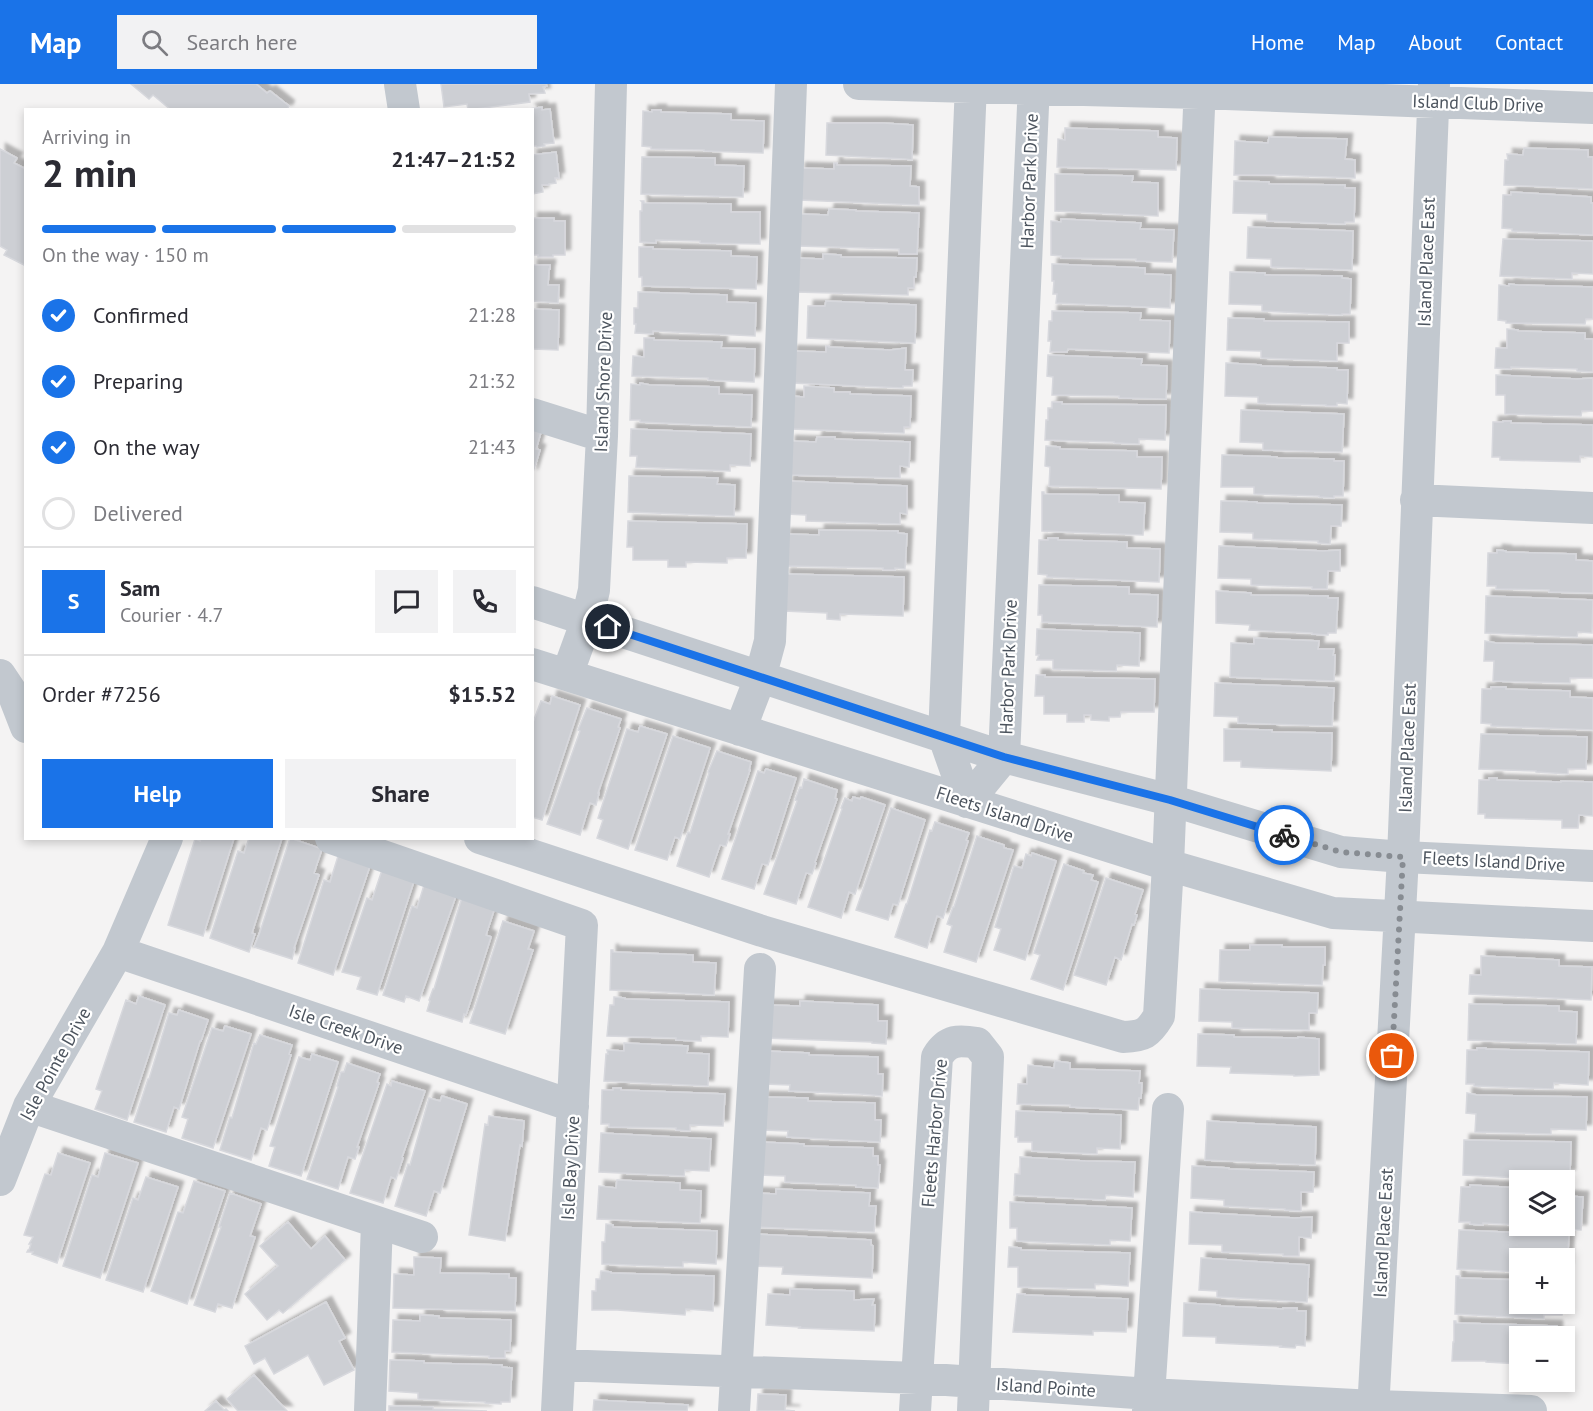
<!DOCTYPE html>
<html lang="en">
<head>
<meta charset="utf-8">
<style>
	:root { --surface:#fff; --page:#f2f2f3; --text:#2b2b33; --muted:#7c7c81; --line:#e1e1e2; --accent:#1a73e8 }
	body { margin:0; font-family:"PT Sans",sans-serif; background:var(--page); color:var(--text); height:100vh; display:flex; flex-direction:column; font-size:22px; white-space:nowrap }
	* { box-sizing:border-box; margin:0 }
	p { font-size:20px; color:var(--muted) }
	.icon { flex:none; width:33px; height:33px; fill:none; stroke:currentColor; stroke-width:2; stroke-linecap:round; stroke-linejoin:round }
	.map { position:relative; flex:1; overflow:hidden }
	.panel { position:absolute; left:24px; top:24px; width:510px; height:732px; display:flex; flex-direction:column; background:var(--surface); border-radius:0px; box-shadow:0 3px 9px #0003 }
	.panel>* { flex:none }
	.fabs { position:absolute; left:1509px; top:1086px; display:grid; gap:12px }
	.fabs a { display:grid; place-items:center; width:66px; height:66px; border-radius:0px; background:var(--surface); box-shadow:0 3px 9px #0003; font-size:30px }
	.pin { position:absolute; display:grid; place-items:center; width:51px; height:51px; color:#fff; margin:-26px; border:3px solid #fff; border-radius:50%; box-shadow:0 2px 6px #0007 }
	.courier { position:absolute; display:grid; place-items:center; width:60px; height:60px; margin:-30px; border:4px solid #1a73e8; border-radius:50%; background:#fff; color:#222; box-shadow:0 2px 8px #0007 }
	.head em { font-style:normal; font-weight:600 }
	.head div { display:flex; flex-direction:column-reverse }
	.head { display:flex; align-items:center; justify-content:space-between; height:102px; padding:0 18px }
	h1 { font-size:39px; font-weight:600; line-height:45px }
	.bar { display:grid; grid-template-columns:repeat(4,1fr); gap:9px 6px; align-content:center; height:72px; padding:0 18px }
	.bar i { height:8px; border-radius:4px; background:var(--line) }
	.bar .selected { background:var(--accent) }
	.bar p { grid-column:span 4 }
	.line { display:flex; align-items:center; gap:15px; padding:0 18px; border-top:2px solid var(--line) }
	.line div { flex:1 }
	.round { display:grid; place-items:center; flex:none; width:63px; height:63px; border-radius:0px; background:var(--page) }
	ol { padding:0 18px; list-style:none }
	li { display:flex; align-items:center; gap:18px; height:66px }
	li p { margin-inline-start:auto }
	li .icon { padding:6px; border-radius:50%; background:var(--accent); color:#fff; stroke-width:4 }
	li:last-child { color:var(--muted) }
	li i { width:33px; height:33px; border:3px solid var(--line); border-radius:50% }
	.button { display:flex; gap:12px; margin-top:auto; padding:12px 18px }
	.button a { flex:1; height:69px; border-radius:0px; background:var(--accent); color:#fff; font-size:24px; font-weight:600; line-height:69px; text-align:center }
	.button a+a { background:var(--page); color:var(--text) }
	header { display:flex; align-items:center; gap:36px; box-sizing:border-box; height:84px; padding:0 30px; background:var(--accent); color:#fff }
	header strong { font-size:28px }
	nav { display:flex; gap:33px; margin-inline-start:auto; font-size:21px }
	.search { width:420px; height:54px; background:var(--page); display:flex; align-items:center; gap:15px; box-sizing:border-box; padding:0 21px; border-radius:0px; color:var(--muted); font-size:22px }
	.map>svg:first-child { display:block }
	.building { fill:#cdcfd4; stroke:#d7d8dd; stroke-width:1.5; filter:url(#shadow) }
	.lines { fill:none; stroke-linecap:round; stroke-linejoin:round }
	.minor { stroke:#c2c8cf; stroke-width:32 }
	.done { stroke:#878c92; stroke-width:6; stroke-dasharray:0 10.8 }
	.route { stroke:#1a73e8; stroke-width:8 }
	.labels { text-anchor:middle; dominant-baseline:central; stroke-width:4.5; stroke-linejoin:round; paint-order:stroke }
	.street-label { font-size:18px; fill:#4c545e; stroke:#fff }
</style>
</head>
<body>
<header>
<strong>Map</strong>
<div class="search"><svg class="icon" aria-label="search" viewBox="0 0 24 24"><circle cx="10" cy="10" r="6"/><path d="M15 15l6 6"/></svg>Search here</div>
<nav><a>Home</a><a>Map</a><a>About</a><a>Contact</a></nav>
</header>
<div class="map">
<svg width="1593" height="1327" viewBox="0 0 1593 1327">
	<defs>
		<filter id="shadow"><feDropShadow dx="5.5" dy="-5.5" stdDeviation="1.5" flood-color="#0004"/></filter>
	</defs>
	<rect width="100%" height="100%" fill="#f4f3f3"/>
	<path class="building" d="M131 0H256L267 9 270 7 289 22 287 26H171L153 11 149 15Z
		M441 0H546L547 2 543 3 545 9 529 10 530 18 468 26 467 20 444 23Z
		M542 23V26L550 25 554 59 544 60 545 62 537 63 536 62H532V26L529 25Z
		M652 26H661V28L731 30V36L764 37 763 69 704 67V66L651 65V63L642 62 643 27 652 28Z
		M827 39H883L913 41 912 76 905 75 826 71Z
		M1065 44 1158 47V53L1177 54 1176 86 1057 83 1058 55 1065 56Z
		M1269 53 1347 55 1345 75 1355 76V94L1275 91H1234L1235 57 1268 59Z
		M1524 64 1588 66V73H1593V105L1504 101 1505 76H1508L1507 70 1523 71Z
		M0 65 17 74 14 79 26 85V177L24 181 4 171 7 166 0 162Z
		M556 68 559 94H555L556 99 549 100V101H542L543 108 532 110V71Z
		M642 73 715 74V81L744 82 743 113 641 110Z
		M834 79H837V81L911 82 910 102 919 103V121L799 116 800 84 834 85Z
		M1055 90 1133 92 1132 98 1158 99V132L1055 127Z
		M1234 97 1269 98V100L1345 101V104H1355L1354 138H1345V140L1267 137V130L1233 129Z
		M1511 108 1591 113V119H1593V151L1512 147V145L1502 144 1503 111H1511Z
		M641 117H644V119L731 120V128H760V160L700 159V157L656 156V159L640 158V127H642V118Z
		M829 125 856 126V127L919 129 917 170H899V165L797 162 799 130 828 131Z
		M532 134H554V137H565V171H553V173H538V171H532Z
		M1061 135 1141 139 1140 145 1174 146 1172 178 1136 177V175L1061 174V172L1051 171V137L1061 138Z
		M1248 143 1353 147 1352 186 1271 183V175L1247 174Z
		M1503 155 1593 157V190L1572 189V195L1500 192Z
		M639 163H653V165L731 167V172L757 173 756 205 642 202V193H639Z
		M823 170 841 171V173L917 174 916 193H914V204H908V211L795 208 796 174 823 175Z
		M1052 180 1145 184V190L1171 191 1170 224 1056 219 1057 210H1053L1054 197H1052Z
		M532 181H550V185H549L548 201H559L558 219 532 217Z
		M1230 188 1265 189V191L1342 192V194L1351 195 1350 230H1342V231L1262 227V221L1229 220Z
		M1509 200 1518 201 1593 203V235H1586L1585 240 1506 239V237L1498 236 1499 201 1509 202Z
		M638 208 727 211V218L756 219 755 252 653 247V250L635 249 636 240H634V224H638Z
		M826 217 916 221 915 259 807 254 808 222H825Z
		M532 225 559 226 558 266 532 265Z
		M1052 227 1141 229 1140 236 1170 237 1169 269 1068 265 1067 268H1050L1051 257H1048L1049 237H1052Z
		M1228 234 1264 235V237L1349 238V259H1337V277L1261 274V267L1227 266Z
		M1507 245 1518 246V247L1585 249V255H1593V288L1577 287V285L1511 283V285L1495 284 1496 264H1507Z
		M644 254H654V256L722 258 721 264 755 265 754 298 708 296V294L632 292 633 272 644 273Z
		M826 262H829V263L890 266 906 264 905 286H913L912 302H903V304L791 299 792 267 826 268Z
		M1048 271 1142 275 1141 281 1167 282 1166 315 1119 314V312L1052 311 1053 293 1047 292Z
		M1226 279 1261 281V282L1337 284V286H1348L1347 320 1337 319V322H1326V321L1258 319V313L1225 312Z
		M1496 291 1577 295 1593 294V327H1582L1581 332 1505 330V311H1496Z
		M640 299 650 301 719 303V310L752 311 751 343 640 338V336H630L631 300 640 301Z
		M804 302 834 304V308H850V310L911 312 910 343H904V349L790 345V312L804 313Z
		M1052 318H1062V320L1166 321 1165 356 1139 355V360L1114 359V358L1045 356 1046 336H1048V324H1052Z
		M1241 326 1344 330 1342 368 1263 366V359L1240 358Z
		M1503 337H1511V339L1593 341V373L1580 372V378L1500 376V373H1492L1493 338H1503Z
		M532 342 542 345 536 365 540 366 532 391Z
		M631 345 751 350 750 382 730 381V387L636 383 637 372H630Z
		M817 353H835V355L910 358 909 383 900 382V394L789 391 790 357 816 358Z
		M1046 362 1060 363V365L1137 367V373H1162L1161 405 1049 402 1050 383 1045 382Z
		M1222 371 1277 373V374L1334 375V377H1344L1343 412H1334V414L1319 413V412L1254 410V403H1221Z
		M629 392 718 394 717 400 735 401 734 432 628 428Z
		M788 397 907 402V430L900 429V440L806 437V431L786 430Z
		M1042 408H1044V410L1119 411V418L1145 419 1143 451 1042 447Z
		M1221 417 1257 418V419L1342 421 1341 442H1331L1330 460 1318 459V457L1253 455V449L1220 448Z
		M628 437 747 440 746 474H727V479L686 478V483H668V476H633V463H627Z
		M819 446 898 447V449L907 450 905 485 895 484V486H883V484L784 482 785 450 819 451Z
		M1048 454H1058V456L1127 458V464L1160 465 1159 498 1047 493V491L1038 490 1039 456H1048Z
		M1219 462 1323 467 1340 466V487H1328L1327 505H1312V503L1251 501V495L1218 494Z
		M1497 466 1506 467V468L1576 470V476L1593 477V509L1549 508V506L1496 505V502H1487L1488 469H1497Z
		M785 490 904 493 903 532 840 530V536L827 535V529L784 527Z
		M1039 501 1129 503V510L1158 511 1157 543 1042 538V531H1038Z
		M1216 507 1251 509V511L1328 512V514H1338L1336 549H1328V551L1312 550V549L1249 546 1250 541 1216 539Z
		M1486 512 1593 516 1592 549 1578 548 1577 553 1485 549Z
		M1037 545 1140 549 1139 582 1117 581 1116 587 1053 585V576H1037L1039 571H1036Z
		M1254 554 1319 557 1318 565H1334L1333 571H1335L1334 597 1230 593 1231 559 1254 560Z
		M1485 557 1496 559 1593 561V594H1570V599L1493 597 1494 577H1484Z
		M1036 591H1045V593L1155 595 1154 628H1121L1120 633H1109V637L1091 636V631H1084V638H1067V630H1044V612H1035Z
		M1215 599 1334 604 1332 642 1238 639V633L1214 632Z
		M1491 603H1506V605L1570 607V613L1593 614V646L1491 642V640L1481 639 1482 605H1491Z
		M552 612 580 621 542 736 532 733V641L541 617 550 620Z
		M587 624 621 635 618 643 620 644 598 709H599L596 721 590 719 580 751 547 740 580 647 578 646Z
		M640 642 667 650 628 765 597 754 603 736 598 734 627 645 638 648Z
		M1224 645 1272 646V648L1332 649 1331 687 1241 683V677H1224Z
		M1481 650 1587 653 1586 685H1568V690L1536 688V687L1479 685Z
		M673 652 710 664 680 755 675 753 667 776 635 766Z
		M717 667 751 678 749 686H750L728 750H730L726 762 720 761 709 793 677 782 688 748 690 749 709 689 708 688Z
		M766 685 796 694 768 781 762 780 754 805 722 795 758 687 764 689Z
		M1489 694H1497V696L1561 698V697L1593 698V732L1579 731 1578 744H1562V736L1485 734V730H1478L1479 696H1489Z
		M804 695 837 706 835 714 837 715 815 778 816 779 812 790 806 789 796 820 764 810 797 717 795 716 800 703 802 704Z
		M853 713 860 715 861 713 885 721 855 810 849 808 841 834 808 823 842 725 841 724 845 714 852 717Z
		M891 724 925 736 898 821 893 820 888 836 856 826Z
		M935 738 969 749 966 756 968 757 943 834 937 832 927 864 895 853 906 820H907L930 746 932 747Z
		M977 752 1004 761V764L1013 766 976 878 944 868 952 842 947 840 953 823H954Z
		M200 754H234L203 852 168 841 195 755 200 757Z
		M249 754H282L252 849 255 850 249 868 210 854 238 767 244 769Z
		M290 754 322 765 314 789 319 791 294 864H295L292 875 254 863 260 848Z
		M339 769 371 779 333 891 298 879 324 796 330 798Z
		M1032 769 1056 777 1025 876 994 866 1001 845 995 843 1014 782 1022 784 1026 770 1031 772Z
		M1064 780 1084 787 1083 789 1093 791 1091 796 1098 798 1063 906 1031 895 1040 871 1034 869Z
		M383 783 415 794 377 911 357 905 361 893 342 888 367 814 372 816Z
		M1106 794 1143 806 1135 830 1137 831 1134 841 1132 840 1121 876 1115 873 1106 901 1074 891Z
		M425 798 457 809 419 917 406 912 404 918 383 911 412 822 417 824Z
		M463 810 496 820 486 851 491 853 466 931 464 930 462 938 427 927 430 917 429 916 433 905H434Z
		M503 837 534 847 528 865 533 866 505 950 470 939Z
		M1250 861H1282V863H1325V881H1323L1322 901 1219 897 1220 866H1250Z
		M611 866H613V868L693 871V878L716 879 714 911 646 907 610 906Z
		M1481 872 1559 876V882L1592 883 1591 916 1469 910 1470 891H1481Z
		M1200 905 1318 909 1317 929H1309V946L1232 944V938L1199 937Z
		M139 912 165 921 127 1036 95 1025 102 1007 96 1005 126 916 136 920Z
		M614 913 625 914V915L729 918 728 953 701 952V957L676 956V954L607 952 610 921H614Z
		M800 917 878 921V937H887L886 960 872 959V958L764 954 766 921 800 922Z
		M1469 920 1559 922V927L1577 928 1576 960 1468 956Z
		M179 926 208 936 201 957H200L179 1025 174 1023 166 1048 134 1038 148 995H149L169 929 177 931Z
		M225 942 251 950 213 1064 182 1054 188 1035 182 1033 212 944 223 947Z
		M1198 950 1234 951V953L1298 954V953L1319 955V991L1294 992V991L1230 989 1231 983 1197 982Z
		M260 951 292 961 289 970 291 971 267 1046 261 1044 251 1076 220 1066 230 1033 232 1034 254 959 256 960Z
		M624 959 688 962 687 969 709 970 708 1002 604 997 606 970H608L607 966 624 967Z
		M1477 964H1486V965L1589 968 1588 1001 1554 999 1553 1005 1474 1002V1000H1466L1467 966H1477Z
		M765 967 809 969V971L878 973V990H883L882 1012 860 1010 789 1007 790 1001 763 1000Z
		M312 970 338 978 301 1092 269 1082 275 1063 270 1062 299 973 310 976Z
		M1055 977 1070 979V985L1140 987 1139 999H1142L1141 1014H1139L1138 1026 1070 1023V1021L1017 1020 1018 1000H1027L1028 981 1054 984Z
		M347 979 380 990 377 998 379 999 357 1063H359L355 1075 348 1073 338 1105 307 1095 338 1003 337 1002 341 988H344Z
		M392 997 425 1007 402 1073 403 1074 396 1095 391 1093 383 1119 350 1109 387 1000 391 1002Z
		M613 1004H621V1006L725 1010 723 1042 690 1041V1047L676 1046V1044L609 1043V1040H601L602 1006H613Z
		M1467 1009 1477 1011 1587 1013 1586 1046 1551 1045V1050L1475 1048 1476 1030 1466 1029Z
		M442 1012 467 1020 440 1109 434 1107 426 1132 395 1122 408 1080 410 1081 429 1014 440 1017Z
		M763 1013 808 1014V1017L875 1019V1036H881L880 1058 787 1053 788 1047 761 1046Z
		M1016 1027 1121 1031 1120 1065 1097 1064V1070L1032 1067V1058H1018V1053H1015Z
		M489 1032 524 1037 522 1062 520 1061 505 1157 469 1151 485 1040 488 1041Z
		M1207 1037 1316 1043 1315 1081 1205 1076Z
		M601 1049 711 1055 709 1087 685 1086 684 1092 599 1088Z
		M1464 1056 1571 1058 1570 1091H1552V1096L1463 1091Z
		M760 1058 804 1060V1062L873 1064V1072H878V1081H880L878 1104 856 1103V1101L785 1098V1092L758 1091Z
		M58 1069 90 1079 57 1179 32 1170 33 1168H27L28 1166H29L31 1160H29L33 1153 24 1151 45 1090 51 1091Z
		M105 1069 138 1079 100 1194 63 1182 92 1091 98 1093Z
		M1020 1073 1085 1077 1135 1078 1133 1113 1106 1111 1105 1116 1014 1111 1015 1090H1020Z
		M1192 1082 1229 1084V1085L1314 1088 1313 1108H1301V1127L1285 1126V1125L1224 1122V1116L1191 1114Z
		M146 1093 178 1103 143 1208 106 1196 133 1114 138 1116Z
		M617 1096 680 1099V1106L701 1107 700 1139 597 1135 599 1102 616 1104Z
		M194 1097 225 1107 187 1220 151 1207 178 1128 183 1129Z
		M1470 1101 1520 1104V1141L1483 1139V1141L1470 1140V1138H1459L1461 1103H1470Z
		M776 1105 870 1109 869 1122H876L874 1148 754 1143 756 1109 776 1110Z
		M230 1109 261 1120 250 1152 255 1153 232 1224 218 1220 215 1228 194 1221 221 1143H219Z
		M1564 1112 1583 1113 1581 1146 1543 1144V1142H1531H1564Z
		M1010 1118 1132 1124 1130 1157 1110 1156V1161L1017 1157V1144H1010Z
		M1190 1128 1295 1134 1312 1133 1311 1154 1299 1153V1172H1283V1170L1222 1168V1161L1189 1160Z
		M288 1138 311 1165 325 1152 345 1176 283 1229 279 1226 267 1236 245 1210 278 1182 260 1162Z
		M606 1140 613 1141V1143L717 1147 716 1180 683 1178V1183L602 1180V1158H605Z
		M1459 1146 1569 1151 1567 1185H1564V1174H1520V1188L1457 1185Z
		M754 1150 871 1156V1161L873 1162 872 1194 782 1190 783 1183 753 1182Z
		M1009 1163 1021 1164V1166L1130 1169 1128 1202 1095 1200V1205L1018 1203V1183H1008Z
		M414 1173 441 1174 440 1189 509 1190V1194H516L515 1227 393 1224 394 1190 414 1191Z
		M1201 1174 1309 1181 1307 1218 1217 1213V1207L1199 1206Z
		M601 1187 611 1188V1189L714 1192 713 1227 686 1225 685 1231 617 1226H592V1207H596V1195H600Z
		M1456 1192H1460V1194L1520 1196V1220H1563L1562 1231H1544V1235L1455 1230Z
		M790 1205 854 1207V1216L874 1215 872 1221H875L874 1247 799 1244 800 1243 766 1241 768 1210 790 1211Z
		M1017 1210H1025V1211L1128 1215 1126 1248 1093 1247V1251L1013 1248Z
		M326 1218 345 1254 339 1257 354 1286 324 1301 308 1271 274 1290 265 1274 254 1280 245 1262Z
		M1184 1219 1220 1221V1222L1283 1225V1224H1297V1227H1306L1305 1262 1296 1261 1295 1264 1280 1263 1281 1262 1216 1259V1253L1183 1252Z
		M420 1231 439 1232V1234L511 1236 510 1267H505V1274H489V1272L392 1268 393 1236 420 1237Z
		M1454 1237H1456V1239L1491 1240 1557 1242V1252H1520V1280L1486 1278V1277H1452L1453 1258H1454Z
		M390 1276 424 1277V1279L502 1281V1283L512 1284 510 1318H501V1320L485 1319V1318L418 1315V1309L389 1307Z
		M254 1291 287 1327H238L227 1315Z
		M758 1310 786 1311 785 1326 795 1327H757Z
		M594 1316 688 1321 687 1327H593Z
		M216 1317 224 1326 226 1325 228 1327H205Z
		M389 1322 433 1323V1325L487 1327H389Z"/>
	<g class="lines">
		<path class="minor" d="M400 0 404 26
			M859 0 1199 9 1593 24
			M532 330 602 352
			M1416 416 1593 424
			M532 518 1004 673 1170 716 1341 768 1403 773 1593 782
			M532 580 1168 781 1333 829 1593 842
			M0 591 14 612 26 643
			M567 591 587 536 594 506 602 352 611 0
			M740 646 760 594 770 557 791 0
			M967 718 1004 673 1034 0
			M967 718 944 653 971 0
			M331 754 582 841 557 1327
			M480 754 762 847 1123 953C1144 952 1148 950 1159 932L1168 781 1200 0
			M118 868 573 1022
			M29 1022 422 1153
			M0 1096 29 1022 118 868 167 754
			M560 1281 917 1294 1150 1310 1374 1322 1531 1327
			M370 1327 377 1139
			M734 1327 760 885
			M915 1327 937 973C948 955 959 956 977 959L988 973 973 1327
			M1148 1327 1168 1025
			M1373 1327 1403 773 1434 0"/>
	</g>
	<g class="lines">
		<path class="done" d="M1284 751 1341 768 1403 773 1392 972"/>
		<path class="route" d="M608 543 1004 673 1170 716 1284 751"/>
	</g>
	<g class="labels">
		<g class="street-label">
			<text transform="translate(1478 19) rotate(2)">Island Club Drive</text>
			<text transform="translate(1029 97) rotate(-88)">Harbor Park Drive</text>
			<text transform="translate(1426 178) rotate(-88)">Island Place East</text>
			<text transform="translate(603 298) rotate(-88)">Island Shore Drive</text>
			<text transform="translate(1008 583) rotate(-88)">Harbor Park Drive</text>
			<text transform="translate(1407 664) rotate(-88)">Island Place East</text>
			<text transform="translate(1005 730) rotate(18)">Fleets Island Drive</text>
			<text transform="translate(1494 777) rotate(3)">Fleets Island Drive</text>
			<text transform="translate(346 945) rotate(19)">Isle Creek Drive</text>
			<text transform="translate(55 980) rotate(-61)">Isle Pointe Drive</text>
			<text transform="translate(934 1049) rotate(-85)">Fleets Harbor Drive</text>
			<text transform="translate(570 1084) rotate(-87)">Isle Bay Drive</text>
			<text transform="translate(1383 1149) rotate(-87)">Island Place East</text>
			<text transform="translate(1046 1303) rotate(4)">Island Pointe</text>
		</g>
	</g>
</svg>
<div class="fabs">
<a><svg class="icon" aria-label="layers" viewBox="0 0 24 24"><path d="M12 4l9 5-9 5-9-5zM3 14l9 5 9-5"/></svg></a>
<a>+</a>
<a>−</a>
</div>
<div class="pin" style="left:1392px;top:972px;background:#ea580c"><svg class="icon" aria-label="bag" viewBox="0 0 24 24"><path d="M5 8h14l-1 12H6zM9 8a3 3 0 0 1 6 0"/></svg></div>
<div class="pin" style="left:608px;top:543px;background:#1f2937"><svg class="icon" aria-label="home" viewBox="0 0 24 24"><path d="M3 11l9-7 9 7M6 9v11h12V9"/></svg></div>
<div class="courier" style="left:1284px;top:751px"><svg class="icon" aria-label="bike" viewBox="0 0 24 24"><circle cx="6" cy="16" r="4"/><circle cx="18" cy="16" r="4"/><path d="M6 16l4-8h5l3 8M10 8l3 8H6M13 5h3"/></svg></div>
<section class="panel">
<div class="head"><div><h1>2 min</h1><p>Arriving in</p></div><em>21:47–21:52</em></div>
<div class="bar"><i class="selected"></i><i class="selected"></i><i class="selected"></i><i></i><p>On the way · 150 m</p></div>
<ol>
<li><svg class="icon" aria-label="check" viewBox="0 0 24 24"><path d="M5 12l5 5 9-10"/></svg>Confirmed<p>21:28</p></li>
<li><svg class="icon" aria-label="check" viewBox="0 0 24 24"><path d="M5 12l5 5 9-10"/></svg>Preparing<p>21:32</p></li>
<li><svg class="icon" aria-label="check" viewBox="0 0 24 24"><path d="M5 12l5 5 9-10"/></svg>On the way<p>21:43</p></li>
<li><i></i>Delivered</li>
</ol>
<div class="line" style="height:108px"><b class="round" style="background:var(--accent);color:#fff">S</b><div><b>Sam</b><p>Courier · 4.7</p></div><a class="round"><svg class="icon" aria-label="chat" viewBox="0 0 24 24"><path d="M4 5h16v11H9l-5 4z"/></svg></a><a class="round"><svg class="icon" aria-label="phone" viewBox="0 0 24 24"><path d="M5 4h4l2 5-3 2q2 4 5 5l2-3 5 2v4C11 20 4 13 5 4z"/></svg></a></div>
<div class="line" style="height:78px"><div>Order #7256</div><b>$15.52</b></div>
<div class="button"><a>Help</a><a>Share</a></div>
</section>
</div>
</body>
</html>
